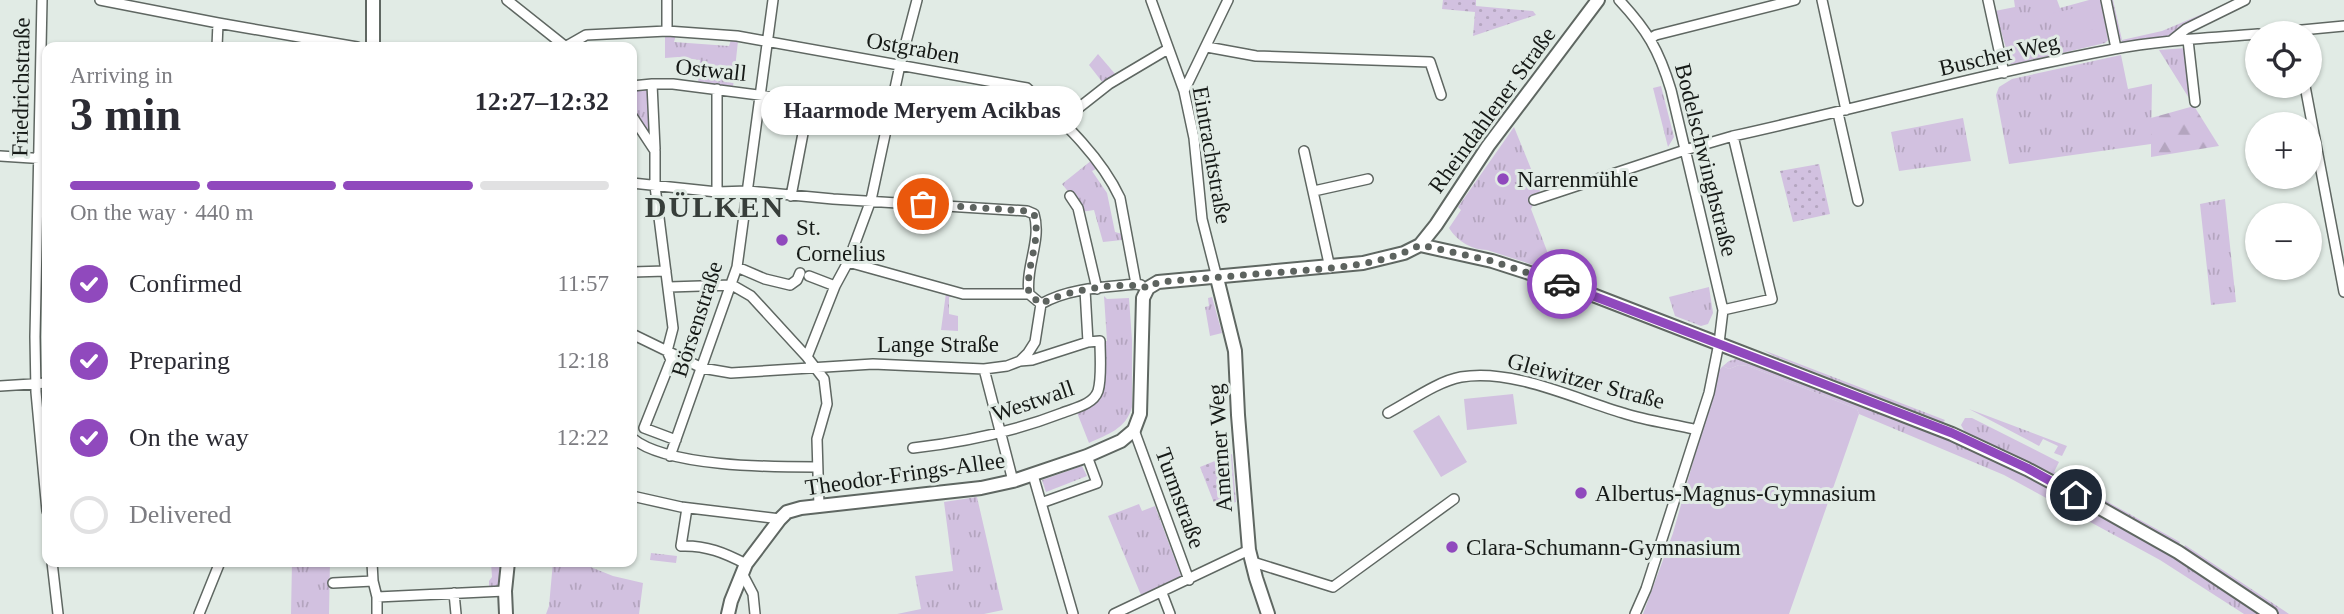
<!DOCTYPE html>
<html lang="en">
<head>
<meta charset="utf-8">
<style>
	:root { --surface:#fff; --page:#f7f7f7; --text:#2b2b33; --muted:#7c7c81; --line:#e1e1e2; --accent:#9049bd }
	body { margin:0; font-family:"Times New Roman",serif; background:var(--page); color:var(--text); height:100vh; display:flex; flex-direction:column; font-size:26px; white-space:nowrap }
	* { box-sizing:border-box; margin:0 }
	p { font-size:23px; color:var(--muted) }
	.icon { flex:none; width:38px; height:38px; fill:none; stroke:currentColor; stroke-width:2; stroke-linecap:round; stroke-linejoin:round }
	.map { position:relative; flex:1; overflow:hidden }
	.drawer { position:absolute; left:42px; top:42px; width:595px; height:525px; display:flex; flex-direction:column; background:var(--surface); border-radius:14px; box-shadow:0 2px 5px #0004 }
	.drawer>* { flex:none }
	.tools { position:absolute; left:2245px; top:21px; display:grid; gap:14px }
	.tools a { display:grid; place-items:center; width:77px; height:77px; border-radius:50%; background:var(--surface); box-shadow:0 2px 5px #0004; font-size:35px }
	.pin { position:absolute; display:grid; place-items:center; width:60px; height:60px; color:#fff; margin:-30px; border:4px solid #fff; border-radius:50%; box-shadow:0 2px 7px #0007 }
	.courier { position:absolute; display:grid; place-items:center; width:70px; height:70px; margin:-35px; border:5px solid #9049bd; border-radius:50%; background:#fff; color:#222; box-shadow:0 2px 9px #0007 }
	.bubble { position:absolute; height:49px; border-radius:24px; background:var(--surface); box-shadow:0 2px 5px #0004; font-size:23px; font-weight:700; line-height:49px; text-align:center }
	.overview em { font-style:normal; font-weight:700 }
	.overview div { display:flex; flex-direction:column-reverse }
	.overview { display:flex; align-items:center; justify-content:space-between; height:119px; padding:0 28px }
	h1 { font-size:46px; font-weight:700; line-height:52px }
	.bar { display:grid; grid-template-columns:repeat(4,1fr); gap:10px 7px; align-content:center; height:84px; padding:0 28px }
	.bar i { height:9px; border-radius:5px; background:var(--line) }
	.bar .active { background:var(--accent) }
	.bar p { grid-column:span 4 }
	ol { padding:0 28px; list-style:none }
	li { display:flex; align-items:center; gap:21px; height:77px }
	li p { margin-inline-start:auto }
	li .icon { padding:7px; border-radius:50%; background:var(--accent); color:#fff; stroke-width:4 }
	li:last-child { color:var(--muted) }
	li i { width:38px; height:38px; border:4px solid var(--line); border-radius:50% }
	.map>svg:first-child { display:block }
	.grass { fill:url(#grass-tufts) }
	.forest { fill:url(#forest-firs) }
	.garden { fill:url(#garden-dots) }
	.pitch { fill:#d2c1e0 }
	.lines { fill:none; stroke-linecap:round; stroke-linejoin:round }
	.street-casing { stroke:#5f6762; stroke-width:12 }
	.secondary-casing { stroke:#5f6762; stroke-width:16 }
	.street { stroke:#fff; stroke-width:9 }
	.secondary { stroke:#fff; stroke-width:12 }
	.done { stroke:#5d635f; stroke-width:7; stroke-dasharray:0 12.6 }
	.route { stroke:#9049bd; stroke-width:9 }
	.poi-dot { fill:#9049bd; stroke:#e1ebe5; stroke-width:2.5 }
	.labels { text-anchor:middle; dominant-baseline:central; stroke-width:6; stroke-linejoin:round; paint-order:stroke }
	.street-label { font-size:23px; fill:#161a17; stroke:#e1ebe5 }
	.poi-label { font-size:23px; fill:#161a17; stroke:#e1ebe5; text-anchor:start }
	.district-label { font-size:30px; font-weight:bold; letter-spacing:2px; fill:#373e3a; stroke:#e1ebe5 }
</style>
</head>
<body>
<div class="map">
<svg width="2344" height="614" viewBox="0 0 2344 614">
	<defs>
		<pattern id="grass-tufts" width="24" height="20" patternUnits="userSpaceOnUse" patternTransform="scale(1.75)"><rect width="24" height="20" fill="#d2c1e0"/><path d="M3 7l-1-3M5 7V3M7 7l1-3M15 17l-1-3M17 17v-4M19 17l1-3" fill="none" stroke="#b4a5bf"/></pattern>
		<pattern id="forest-firs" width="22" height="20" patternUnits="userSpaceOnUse" patternTransform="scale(1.75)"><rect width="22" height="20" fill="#d2c1e0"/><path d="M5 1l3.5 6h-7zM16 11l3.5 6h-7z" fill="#b4a5bf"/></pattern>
		<pattern id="garden-dots" width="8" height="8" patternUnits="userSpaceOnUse" patternTransform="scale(1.75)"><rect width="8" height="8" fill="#d2c1e0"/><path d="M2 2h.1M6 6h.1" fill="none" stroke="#b4a5bf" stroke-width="1.8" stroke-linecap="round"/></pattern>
	</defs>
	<rect width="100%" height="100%" fill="#e1ebe5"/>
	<path class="grass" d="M2014 0H2057L2060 8 2089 0H2101L2108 40 2105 43 2011 65 1995 11 2015 7Z
		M2111 0H2113L2122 40 2162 31 2221 6 2162 39 2123 42 2118 37Z
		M665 35H676L674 42 729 46 731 40 738 41 733 87 698 83 700 60 678 57 665 58Z
		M2186 48 2192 103 2159 50Z
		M1098 54 1116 75 1103 83 1089 65Z
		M2121 55 2128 89 2152 84 2151 144 2009 164 1996 95 1999 87 2012 79Z
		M1661 86 1674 137 1668 147 1653 88Z
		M648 88 649 90 651 137 632 108V91Z
		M1963 118 1971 161 1899 171 1891 132Z
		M1514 127 1540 191 1531 209 1555 272 1487 250C1472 250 1457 241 1449 228L1461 210 1458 207Z
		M1092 160 1098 168 1092 171 1107 193 1115 232 1122 234V240L1103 242 1094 210 1081 212 1079 205 1062 184Z
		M2225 199 2236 302 2211 305 2200 204Z
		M1709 287 1713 313 1708 324 1701 326 1675 316 1669 297Z
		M946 293 967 297 965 299H960V297H949V314L958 316V331L941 330Z
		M1104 296 1107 299 1129 298 1132 340V407C1126 429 1108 434 1089 443L1076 410 1095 403 1096 399 1101 342 1107 341Z
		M1212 297 1222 333 1210 336 1205 307 1209 306 1208 298Z
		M1763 350 1945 420 1943 423 1774 356Z
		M1740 358C1833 393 1927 427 2017 470 2102 511 2182 561 2260 614H2244L2160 560 2004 475 1859 414 1857 409 1748 366 1739 365 1729 369 1723 366 1729 361Z
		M1969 409 2067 446 2062 456 2054 453 2058 446 2043 439 2039 446Z
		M1965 418H1972L2059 462 2054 472 2180 542 2177 547 2007 452 1966 434 1961 425Z
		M1082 466 1087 476 1046 492 1042 480Z
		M977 497 1003 610 984 614H897L921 609 915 576 953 571 944 502Z
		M1139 504 1142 511 1155 506 1181 576 1141 595 1108 516Z
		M2185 545 2289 614H2278L2183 551Z
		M651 553 677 556 676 563 650 560Z
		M292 562H330L329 614H291Z
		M491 562H500L499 587 489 588V581L492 577Z
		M553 562H578L613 576 643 583 639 614H546L549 606Z"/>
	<path class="forest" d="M2194 106 2219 146 2151 157V118Z"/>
	<path class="garden" d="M1443 0H1476V6L1533 11 1536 15 1473 36 1475 12 1442 9Z
		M1819 164 1830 214 1793 222 1780 171Z
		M1232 454 1236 502 1216 508 1200 467Z"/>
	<path class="pitch" d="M2090 5 2096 29 2054 38 2049 14Z
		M1739 365 1748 366 1857 409 1859 414 1789 614H1643L1673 533 1719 370 1723 366 1729 369Z
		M1513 394 1517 424 1467 430 1464 399Z
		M1439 415 1467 462 1441 477 1413 431Z"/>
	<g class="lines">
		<g class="street-casing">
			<path id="street" d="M42 0 35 337 36 392 47 511
				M100 0 218 23 357 47
				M507 0 566 47
				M1151 0 1184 91 1194 138 1202 219 1217 278
				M1619 0C1647 30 1659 50 1671 90L1723 310 1719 343 1709 393 1646 589 1635 614
				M1822 0 1846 110
				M1988 0 2004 73
				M2106 0 2116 48
				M667 31V0
				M2269 33 2344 26
				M1651 38 1656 35 1795 0
				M2188 40 2195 102
				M2171 41 2186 29 2245 0
				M217 47 218 23
				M565 47 586 35 667 31 737 36 1027 88C1061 120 1100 155 1120 198L1136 284
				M1207 47 1256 56 1430 62 1441 95
				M652 84H673L891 112
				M632 86 652 84 655 149
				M2305 86 2344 292
				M1184 91 1228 0
				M1838 113 1858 201
				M632 116 655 151V186L673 328 667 351 671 360 644 428 676 440
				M1062 121 1109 84 1168 49
				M1304 151 1330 268
				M0 156 47 159
				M632 183 717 192 748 191 833 199 1027 211 1034 214C1042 240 1025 267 1029 294L1041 304
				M1314 191 1368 179
				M717 192V89
				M791 196 809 102
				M1070 196 1078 208 1097 289
				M1534 200 1685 150 1733 136C1860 108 1986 73 2114 49 2161 40 2210 38 2258 34
				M848 262 963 294H1029
				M737 267 765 279 790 285 797 280 800 273
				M632 272 666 271
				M809 276 835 286
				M669 287 732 285 751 296 807 357
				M1041 304C1068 288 1105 287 1136 284L1141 285
				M1723 310 1772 299 1733 136
				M632 334 702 368 731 373 873 364 984 369 1007 366 1020 361 1028 353 1035 342 1041 304
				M1020 361 1032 360 1088 342 1085 290
				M984 369 1013 481
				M0 386 47 383
				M1388 413C1409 402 1438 381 1461 377 1512 368 1575 399 1623 413 1647 421 1673 424 1697 430
				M1134 430 1189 580
				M632 438C667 467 770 467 816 467
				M913 448C965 442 1013 432 1062 413 1074 408 1093 405 1098 391 1102 378 1100 355 1100 341L1088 342
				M670 456 737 267 773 0
				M1033 475 1073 614
				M632 496 681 507 780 519
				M1041 503 1097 483 1087 456
				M819 507 817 439 827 404 824 379 807 357 835 286 848 262 871 200 900 65 917 0
				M687 508 681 546C706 545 725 553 746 564
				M52 562 58 614
				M372 562 373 581 377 597 505 591
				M1252 564 1256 563 1333 587 1454 499
				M742 573 753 594 755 614
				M333 583 373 581
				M454 593 456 614
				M1162 593 1170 614
				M377 597V614
				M199 614 220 562
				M1114 614 1249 550"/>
		</g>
		<g class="secondary-casing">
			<path id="secondary" d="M373 47V0
				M1420 245 1492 261 1567 285 1952 434 2027 469 2100 508 2178 552 2271 614
				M1217 278 1235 351 1238 415 1249 550 1256 578 1268 614
				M506 614 505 591 508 562
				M728 614 731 601 746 564 780 519 787 512 801 508 981 488 1013 481 1087 456 1121 441 1134 430 1140 414 1143 298 1148 288 1158 282 1363 263 1404 253 1420 245 1436 225 1488 146 1598 0"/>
		</g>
		<use href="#street" class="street"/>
		<use href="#secondary" class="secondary"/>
	</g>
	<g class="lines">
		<path class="done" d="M923 204 1027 211 1034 214C1042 240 1025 267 1029 294L1041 304C1062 291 1125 280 1149 288L1158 282C1200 279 1241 275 1283 272 1329 268 1379 267 1420 245L1492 261 1562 284"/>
		<path class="route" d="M1562 284 1952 433 2027 468 2076 495"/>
	</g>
	<g class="poi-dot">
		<circle cx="1503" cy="179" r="7"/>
		<circle cx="782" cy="240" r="7"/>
		<circle cx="1581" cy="493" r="7"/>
		<circle cx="1452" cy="547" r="7"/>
	</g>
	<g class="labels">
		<g class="street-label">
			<text transform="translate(913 48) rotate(10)">Ostgraben</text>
			<text transform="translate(1999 55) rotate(-13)">Buscher Weg</text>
			<text transform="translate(711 70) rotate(6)">Ostwall</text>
			<text transform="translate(21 87) rotate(-89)">Friedrichstraße</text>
			<text transform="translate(1492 110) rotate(-54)">Rheindahlener Straße</text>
			<text transform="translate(1212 155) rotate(80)">Eintrachtstraße</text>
			<text transform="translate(1706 160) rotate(76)">Bodelschwinghstraße</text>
			<text transform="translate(697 319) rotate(-72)">Börsenstraße</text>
			<text x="938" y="344">Lange Straße</text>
			<text transform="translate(1586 381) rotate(15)">Gleiwitzer Straße</text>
			<text transform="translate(1033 401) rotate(-19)">Westwall</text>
			<text transform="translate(1220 448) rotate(-94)">Amerner Weg</text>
			<text transform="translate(905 474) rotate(-8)">Theodor-Frings-Allee</text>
			<text transform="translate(1180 498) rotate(70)">Turmstraße</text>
		</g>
		<g class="poi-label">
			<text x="1517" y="179">Narrenmühle</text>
			<text x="796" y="227">St.<tspan x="796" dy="26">Cornelius</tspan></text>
			<text x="1595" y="493">Albertus-Magnus-Gymnasium</text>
			<text x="1466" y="547">Clara-Schumann-Gymnasium</text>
		</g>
		<g class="district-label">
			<text x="715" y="206">DÜLKEN</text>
		</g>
	</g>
</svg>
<div class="tools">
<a><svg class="icon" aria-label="locate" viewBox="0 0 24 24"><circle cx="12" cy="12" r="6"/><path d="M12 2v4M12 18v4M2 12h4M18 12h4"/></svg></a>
<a>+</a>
<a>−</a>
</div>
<div class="pin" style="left:923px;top:204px;background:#ea580c"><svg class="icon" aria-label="bag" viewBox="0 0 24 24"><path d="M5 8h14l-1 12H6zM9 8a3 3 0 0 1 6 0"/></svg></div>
<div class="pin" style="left:2076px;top:495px;background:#1f2937"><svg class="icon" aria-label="home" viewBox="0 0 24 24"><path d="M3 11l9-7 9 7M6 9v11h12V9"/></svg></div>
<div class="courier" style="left:1562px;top:284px"><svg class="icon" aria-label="car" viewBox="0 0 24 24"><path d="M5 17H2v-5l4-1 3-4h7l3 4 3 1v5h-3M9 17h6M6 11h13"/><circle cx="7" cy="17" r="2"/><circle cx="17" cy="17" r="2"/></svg></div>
<div class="bubble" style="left:761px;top:86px;width:322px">Haarmode Meryem Acikbas</div>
<section class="drawer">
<div class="overview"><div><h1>3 min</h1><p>Arriving in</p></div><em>12:27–12:32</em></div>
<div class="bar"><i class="active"></i><i class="active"></i><i class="active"></i><i></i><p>On the way · 440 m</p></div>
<ol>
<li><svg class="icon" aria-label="check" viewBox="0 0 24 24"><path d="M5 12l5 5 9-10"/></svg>Confirmed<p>11:57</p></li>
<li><svg class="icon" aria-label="check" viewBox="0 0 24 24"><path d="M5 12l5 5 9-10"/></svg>Preparing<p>12:18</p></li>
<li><svg class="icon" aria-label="check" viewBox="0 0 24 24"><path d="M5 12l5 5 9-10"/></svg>On the way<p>12:22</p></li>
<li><i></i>Delivered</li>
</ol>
</section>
</div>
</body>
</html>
